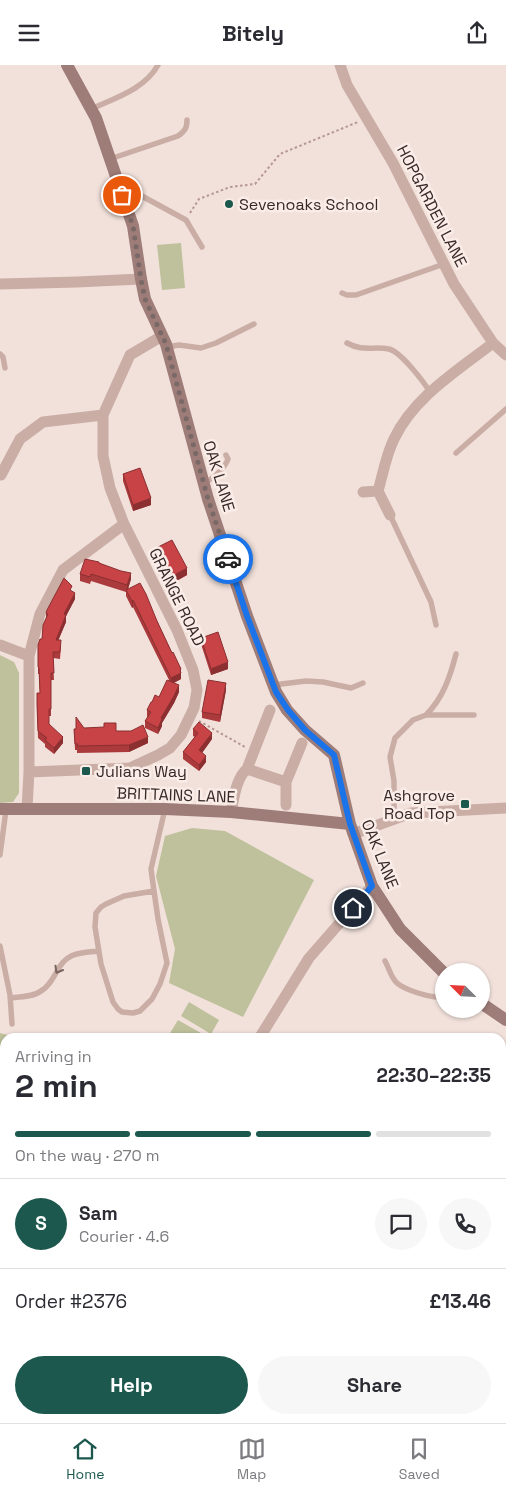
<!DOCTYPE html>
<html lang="en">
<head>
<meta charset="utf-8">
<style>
	:root { --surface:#fff; --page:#f7f7f7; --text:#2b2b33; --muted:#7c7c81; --line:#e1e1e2; --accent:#1c584d }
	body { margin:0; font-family:"Space Grotesk",sans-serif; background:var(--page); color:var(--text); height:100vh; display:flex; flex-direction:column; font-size:19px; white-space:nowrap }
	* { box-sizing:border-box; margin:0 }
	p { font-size:16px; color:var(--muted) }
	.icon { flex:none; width:28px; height:28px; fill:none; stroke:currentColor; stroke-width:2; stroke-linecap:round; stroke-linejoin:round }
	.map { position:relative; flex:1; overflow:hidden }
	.details { position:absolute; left:0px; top:968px; width:506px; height:391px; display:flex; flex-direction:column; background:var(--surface); border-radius:15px 15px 0 0; box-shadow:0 1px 4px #0004 }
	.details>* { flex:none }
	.needle { width:32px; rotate:294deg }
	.fabs { position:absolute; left:435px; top:898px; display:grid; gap:10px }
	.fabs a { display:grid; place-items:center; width:55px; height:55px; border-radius:50%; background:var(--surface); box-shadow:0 1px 4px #0004; font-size:25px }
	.pin { position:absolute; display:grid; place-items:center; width:42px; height:42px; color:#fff; margin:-21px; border:2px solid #fff; border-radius:50%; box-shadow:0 1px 5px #0007 }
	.courier { position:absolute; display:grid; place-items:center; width:50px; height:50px; margin:-25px; border:4px solid #1a73e8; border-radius:50%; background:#fff; color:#222; box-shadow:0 1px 6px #0007 }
	.head em { font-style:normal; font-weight:700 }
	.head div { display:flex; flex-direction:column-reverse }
	.head { display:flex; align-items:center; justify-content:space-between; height:85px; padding:0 15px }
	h1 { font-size:32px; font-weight:700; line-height:38px }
	.bar { display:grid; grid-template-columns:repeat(4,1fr); gap:8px 5px; align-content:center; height:60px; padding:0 15px }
	.bar i { height:6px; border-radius:4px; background:var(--line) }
	.bar .active { background:var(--accent) }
	.bar p { grid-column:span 4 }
	.line { display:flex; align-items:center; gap:12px; padding:0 15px; border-top:1px solid var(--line) }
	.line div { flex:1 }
	.round { display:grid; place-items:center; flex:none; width:52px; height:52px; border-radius:26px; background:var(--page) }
	.action { display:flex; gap:10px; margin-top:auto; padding:10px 15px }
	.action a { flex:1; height:58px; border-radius:30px; background:var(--accent); color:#fff; font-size:20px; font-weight:700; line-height:58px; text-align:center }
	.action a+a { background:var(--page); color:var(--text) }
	header { display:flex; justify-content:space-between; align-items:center; height:65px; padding:0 15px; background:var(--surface); font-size:22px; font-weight:700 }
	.dock { display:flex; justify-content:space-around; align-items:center; height:70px; border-top:1px solid var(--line); background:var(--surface); font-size:14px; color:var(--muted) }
	.dock a { display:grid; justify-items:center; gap:2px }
	.dock .active { color:var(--accent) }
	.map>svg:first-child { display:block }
	.green { fill:#bec19b }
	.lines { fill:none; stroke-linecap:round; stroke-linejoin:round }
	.path { stroke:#b69791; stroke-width:2; stroke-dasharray:2.5 2.5; stroke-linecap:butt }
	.lane { stroke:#caaea6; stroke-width:5.5 }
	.street { stroke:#caaea6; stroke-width:11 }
	.secondary { stroke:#9e7c78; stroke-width:12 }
	.wall { fill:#ab3a3c }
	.shaded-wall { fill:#8b2f31 }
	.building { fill:#c74346; stroke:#8b2f31 }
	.oneway { stroke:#796460 }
	.done { stroke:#786966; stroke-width:5; stroke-dasharray:0 9 }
	.route { stroke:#1a73e8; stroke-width:6 }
	.poi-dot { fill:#1c584d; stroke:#faece7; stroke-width:2 }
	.labels { text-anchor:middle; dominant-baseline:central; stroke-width:5; stroke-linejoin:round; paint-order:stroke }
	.poi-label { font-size:16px; fill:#362827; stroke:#faece7; text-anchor:start }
	.street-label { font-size:16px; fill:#362827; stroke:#faece7 }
</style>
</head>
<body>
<header><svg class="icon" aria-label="menu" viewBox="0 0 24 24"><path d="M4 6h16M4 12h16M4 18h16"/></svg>Bitely<svg class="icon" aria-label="share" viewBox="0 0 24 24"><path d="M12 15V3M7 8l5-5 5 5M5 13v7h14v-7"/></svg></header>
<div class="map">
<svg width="506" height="1358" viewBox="0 0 506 1358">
	<rect width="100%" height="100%" fill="#f2e1db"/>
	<path class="green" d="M181 178 185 223 162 225 157 180Z
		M0 590 14 597 19 608V728L13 737 0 738Z
		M192 763 225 766 314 815 243 952 169 918 175 884 156 811 165 771Z
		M189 937 219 955 211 969 181 951Z
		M178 955 208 972H177L170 968Z
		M0 968 15 972H5V1203L0 1207Z
		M501 1250 506 1251V1358H99L98 1354H501Z"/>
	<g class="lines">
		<path class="path" d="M190 148 199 134 230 122 255 119 280 89 358 57
			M199 656 245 682
			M391 1354 417 1358
			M279 1358 290 1354"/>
		<path class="lane" d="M91 44C115 33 145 24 158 0
			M110 94 178 71C185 66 187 63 187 55
			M123 130H140L186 155 202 182
			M342 228 347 230H356L444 199
			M347 278C363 287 373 281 389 284 401 287 423 316 430 327
			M167 282 179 280 201 283 216 278 254 259
			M0 289 3 292 5 303
			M456 388 506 344
			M204 418C213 414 225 403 228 394L226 390
			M390 450 431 537 436 560
			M273 620 306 616 323 617 351 623 363 618
			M426 650C443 633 450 612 456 589
			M394 754V716L390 692 395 673 413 655 426 650H474
			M0 790 6 745
			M154 826 124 831 106 839 101 842 96 848 95 862 101 899 113 937 118 944 122 947 133 948 140 946 152 934 160 919 167 898 158 854 154 826 151 804 165 744
			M0 881 10 930 12 959
			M385 896C389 903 391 913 397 918 405 925 426 931 436 932L444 928
			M10 933C20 932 33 932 41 926 48 922 52 915 56 908 66 887 79 888 99 886"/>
		<path class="street" d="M340 0 347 20 393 98 454 219 493 278 506 290
			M0 219 77 217 141 214
			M1 410 20 374 43 357 103 350
			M378 426 390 450
			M363 427 378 426C383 409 386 390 394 374 414 332 457 306 493 278
			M0 580 29 591
			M247 704 286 717V740
			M29 707 130 703 158 690 170 683 181 670 194 643 197 625 193 605 177 565 124 459 110 423 103 391V350L130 290 162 271
			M286 717 302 678
			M27 743 29 707V591L40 549 63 505 124 459
			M231 747C234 733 236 713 247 704L270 645
			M353 769 411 748 506 743
			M260 972 309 893 372 821
			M0 1239 5 1236"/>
		<path class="secondary" d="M67 0 96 53 133 161 141 214 145 234 166 279 208 434 247 551 276 627 287 645 305 665 334 690 350 759 372 821 400 864 444 908
			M0 744H165L231 747 350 759
			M481 938 506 955"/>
	</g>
	<path class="wall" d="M123 409 151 440 133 446 123 416Z
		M156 483 187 510 171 519 156 489Z
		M99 498 131 514 128 524 157 556 172 588 181 604V614L174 618 179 627 174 638 162 658V661L158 669 145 663V656L148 652H147V645L152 637 159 632 169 615 133 542 132 543 126 531V527L91 516 90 519 80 516V509Z
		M72 526 75 534 66 551V557L58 575 61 581 60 594 53 593 54 615H51V651H49V659L63 678 54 689 45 682V679L38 673 37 639 40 628 39 609H38V580L42 574 46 553V548Z
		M201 573 228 604 211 610 201 579Z
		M226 625 220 657 202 653V647Z
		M84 663 148 678 129 687 77 688V685H75L74 664Z
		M193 664 212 674 202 688 206 697 199 706 183 694V687L195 672 193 671Z"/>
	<path class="shaded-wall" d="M151 433V440L133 446V440Z
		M187 503V510L171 519V512Z
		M131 508V514L127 527V520Z
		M75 528V534L66 551V557L56 581V575L64 549Z
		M133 535V542L132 543V536Z
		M228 597V604L211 610V604Z
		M181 604V614L171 619V613Z
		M226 618V625L220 657V650Z
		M179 620V627L174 638 162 658V661L158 669V663L161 653Z
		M212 668V674L199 692V685Z
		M63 672V678L54 689V683Z
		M148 672V678L129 687V680Z
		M206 691V697L199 706V700Z"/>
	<path class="building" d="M140 403 151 433 133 440 123 409Z
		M172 475 187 503 171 512 156 483Z
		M85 494 99 497V498L121 506 131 508 127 520 91 509 90 512 80 509Z
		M64 513 72 521 70 525 75 528 64 549 66 550 56 575H61L60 587H53L54 608H51V644H49V659L63 672 54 683 45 675 47 673 38 666 37 639V628H40L39 603 38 602V580L40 574H42L43 560 48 549 46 548 47 545Z
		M140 518 146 529 157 556 172 588 173 587 181 604 180 605 181 608 171 613 133 535 132 536 126 525Z
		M218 567 228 597 211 604 201 573Z
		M167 615 179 620 174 631 161 653 162 654 158 663 145 656 151 647 147 645 151 637H152L155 630 159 632Z
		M208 615 226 618 220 650 202 647Z
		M76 652 84 663 104 662V658H116V666H131L143 660 148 672 129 680 77 681 78 679H75L74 664H76Z
		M199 657 212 668 199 685 206 691 199 700 183 687 198 668 193 664Z"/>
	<defs><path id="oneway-chevron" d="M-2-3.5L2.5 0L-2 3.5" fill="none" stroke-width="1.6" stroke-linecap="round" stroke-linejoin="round" transform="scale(1.25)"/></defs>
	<use class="oneway" href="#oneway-chevron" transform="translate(58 905) rotate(120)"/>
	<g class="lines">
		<path class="done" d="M122 130 133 161 141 214 145 234 166 279 208 434 228 494"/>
		<path class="route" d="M228 494 247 551 276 627 288 645 305 665 334 690 350 759 372 821 353 843"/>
	</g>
	<g class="poi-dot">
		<circle cx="229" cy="139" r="5"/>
		<rect x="81" y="701" width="10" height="10" rx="2.5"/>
		<rect x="460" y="734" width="10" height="10" rx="2.5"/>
	</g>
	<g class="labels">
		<g class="poi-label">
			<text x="239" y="139">Sevenoaks School</text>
			<text x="96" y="706">Julians Way</text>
			<text x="455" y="730" text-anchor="end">Ashgrove<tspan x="455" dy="18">Road Top</tspan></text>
		</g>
		<g class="street-label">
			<text transform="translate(432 141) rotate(63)">HOPGARDEN LANE</text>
			<text transform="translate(219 411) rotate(73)">OAK LANE</text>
			<text transform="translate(177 532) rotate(64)">GRANGE ROAD</text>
			<text transform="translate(176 730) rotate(2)">BRITTAINS LANE</text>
			<text transform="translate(380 789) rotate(68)">OAK LANE</text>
		</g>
	</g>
</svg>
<div class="fabs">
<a><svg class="needle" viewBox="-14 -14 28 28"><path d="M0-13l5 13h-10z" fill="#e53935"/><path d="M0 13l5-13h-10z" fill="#7c7c81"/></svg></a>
</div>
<div class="pin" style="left:122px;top:130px;background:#ea580c"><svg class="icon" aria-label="bag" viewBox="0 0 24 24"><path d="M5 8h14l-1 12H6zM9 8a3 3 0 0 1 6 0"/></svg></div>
<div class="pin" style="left:353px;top:843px;background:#1f2937"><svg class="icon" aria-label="home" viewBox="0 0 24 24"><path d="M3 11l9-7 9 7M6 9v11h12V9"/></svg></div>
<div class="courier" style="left:228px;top:494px"><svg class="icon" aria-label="car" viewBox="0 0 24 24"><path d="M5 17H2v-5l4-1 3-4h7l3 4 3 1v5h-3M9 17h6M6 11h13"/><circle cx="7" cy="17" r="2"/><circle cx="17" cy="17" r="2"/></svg></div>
<section class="details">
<div class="head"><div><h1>2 min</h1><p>Arriving in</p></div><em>22:30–22:35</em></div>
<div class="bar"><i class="active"></i><i class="active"></i><i class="active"></i><i></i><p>On the way · 270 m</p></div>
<div class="line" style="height:90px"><b class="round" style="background:var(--accent);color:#fff">S</b><div><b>Sam</b><p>Courier · 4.6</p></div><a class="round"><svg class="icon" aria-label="chat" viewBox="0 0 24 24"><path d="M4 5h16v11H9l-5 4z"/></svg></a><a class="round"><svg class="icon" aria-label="phone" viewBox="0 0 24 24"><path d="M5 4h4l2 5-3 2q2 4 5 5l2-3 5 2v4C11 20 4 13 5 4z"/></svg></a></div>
<div class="line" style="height:65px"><div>Order #2376</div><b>£13.46</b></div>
<div class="action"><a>Help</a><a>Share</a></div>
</section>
</div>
<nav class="dock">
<a class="active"><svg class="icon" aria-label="home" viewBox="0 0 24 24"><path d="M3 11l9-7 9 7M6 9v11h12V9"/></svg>Home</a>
<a><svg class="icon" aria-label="map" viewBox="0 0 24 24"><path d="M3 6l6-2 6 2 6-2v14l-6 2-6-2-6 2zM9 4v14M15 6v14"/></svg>Map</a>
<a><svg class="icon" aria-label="saved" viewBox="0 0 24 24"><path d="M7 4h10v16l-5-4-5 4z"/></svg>Saved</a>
</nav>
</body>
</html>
